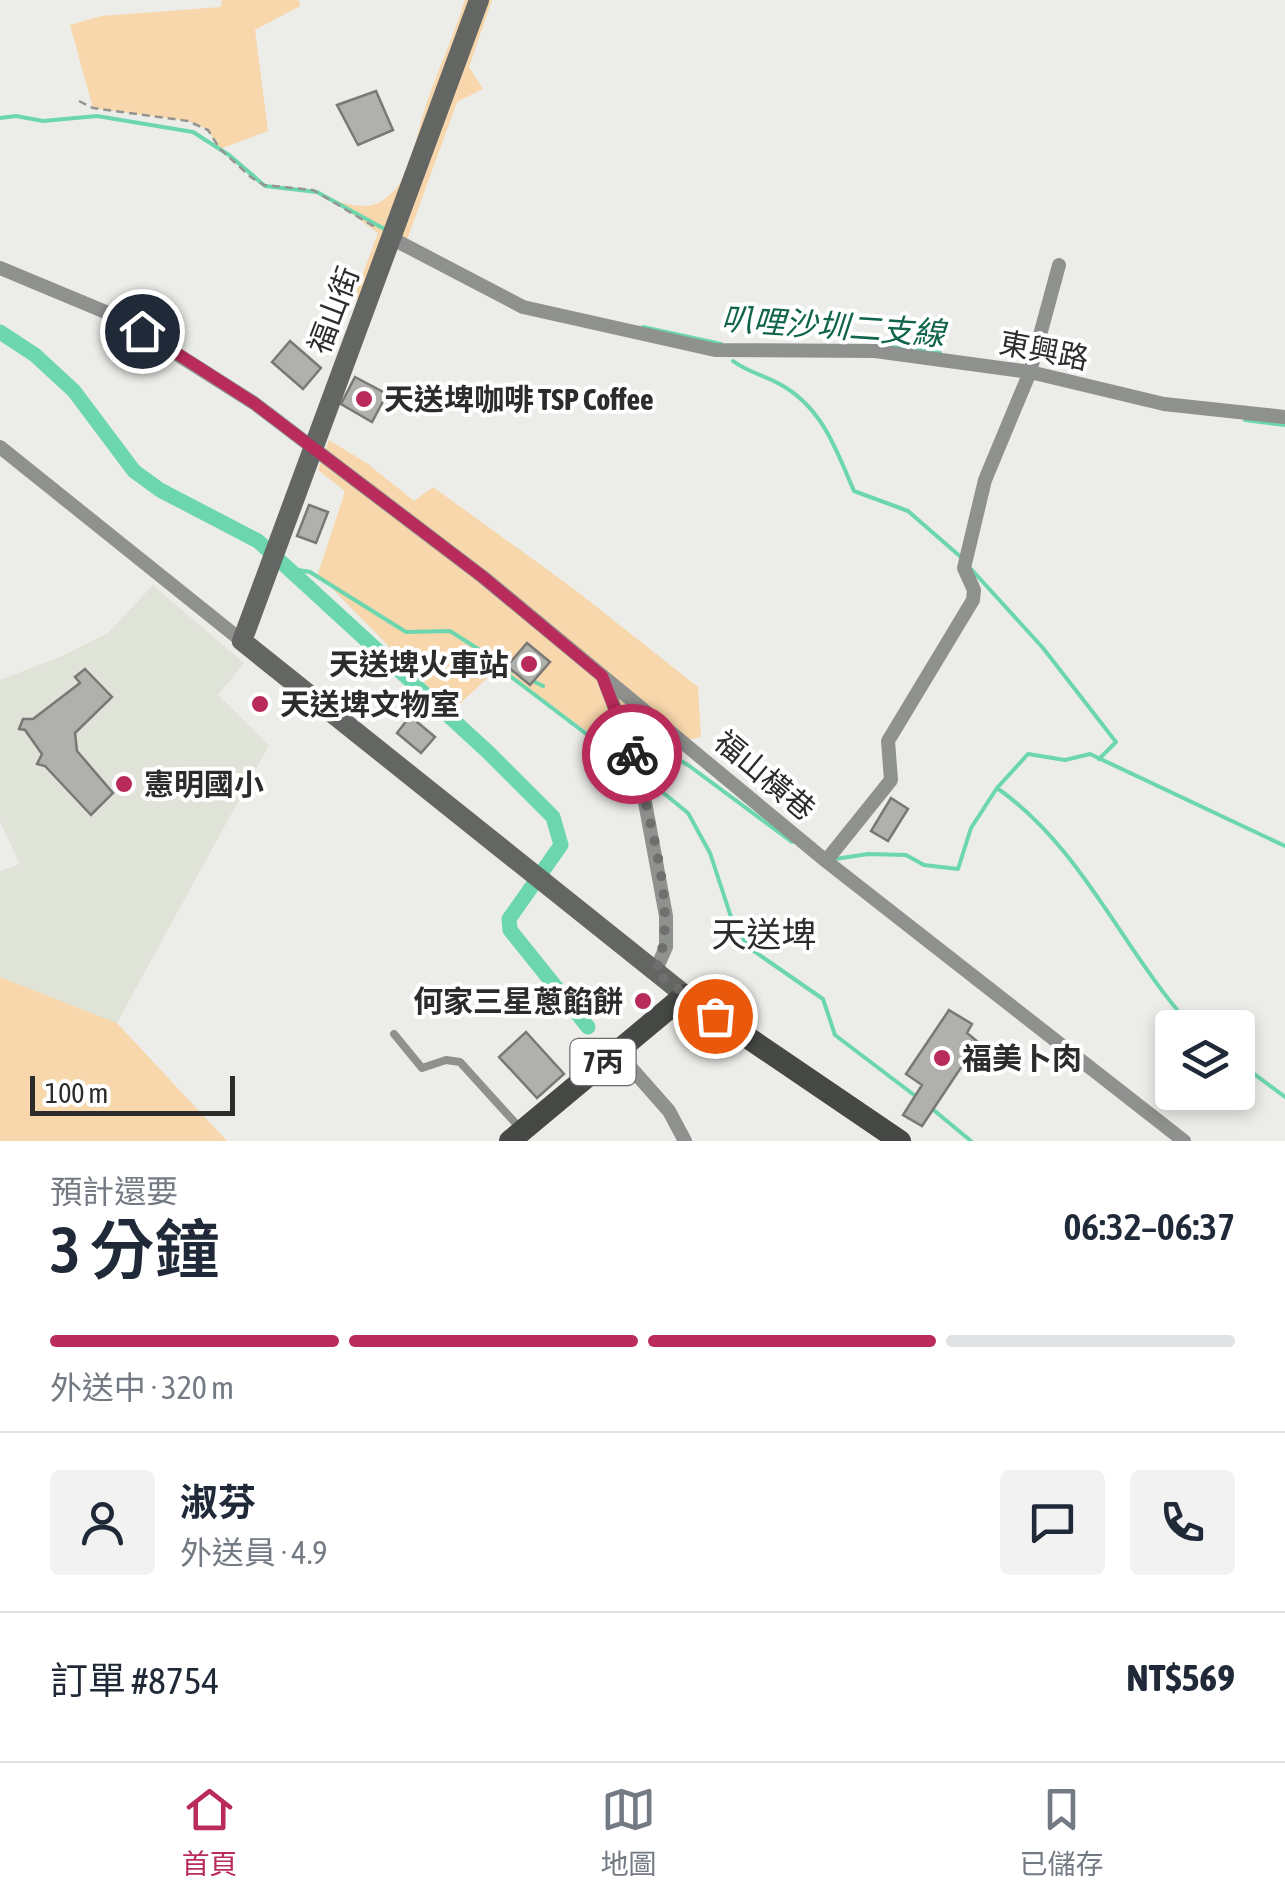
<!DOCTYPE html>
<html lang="zh-TW">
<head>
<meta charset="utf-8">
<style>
	:root { --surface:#fff; --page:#f2f2f3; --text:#1f2937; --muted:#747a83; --line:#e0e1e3; --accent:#b92b5b }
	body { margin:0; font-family:"Asap Condensed","Noto Sans TC",sans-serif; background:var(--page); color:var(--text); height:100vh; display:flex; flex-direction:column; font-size:38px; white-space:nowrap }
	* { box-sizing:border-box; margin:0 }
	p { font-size:32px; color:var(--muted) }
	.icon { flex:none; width:55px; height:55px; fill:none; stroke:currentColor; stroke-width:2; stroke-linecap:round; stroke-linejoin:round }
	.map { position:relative; height:1141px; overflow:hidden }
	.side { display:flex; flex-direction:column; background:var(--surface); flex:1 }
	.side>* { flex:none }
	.buttons { position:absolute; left:1155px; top:1010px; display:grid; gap:20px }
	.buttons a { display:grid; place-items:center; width:100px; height:100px; border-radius:10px; background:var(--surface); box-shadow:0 5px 15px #0003; font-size:50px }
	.scale { position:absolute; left:30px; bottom:25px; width:205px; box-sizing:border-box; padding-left:10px; border:5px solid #2c2d2b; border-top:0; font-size:28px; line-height:35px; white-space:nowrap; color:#2c2d2b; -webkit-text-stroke:8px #fff; paint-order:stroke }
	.pin { position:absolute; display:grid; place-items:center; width:85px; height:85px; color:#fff; margin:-42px; border:5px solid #fff; border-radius:50%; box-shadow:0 2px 10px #0007 }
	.courier { position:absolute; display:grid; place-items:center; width:100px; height:100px; margin:-50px; border:8px solid #b92b5b; border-radius:50%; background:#fff; color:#222; box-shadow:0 2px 12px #0007 }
	.summary em { font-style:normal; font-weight:600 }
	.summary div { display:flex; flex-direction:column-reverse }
	.summary { display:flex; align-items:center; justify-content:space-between; height:170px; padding:0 50px }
	h1 { font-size:65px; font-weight:600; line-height:75px }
	.bar { display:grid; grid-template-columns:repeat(4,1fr); gap:15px 10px; align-content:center; height:120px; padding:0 50px }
	.bar i { height:12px; border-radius:8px; background:var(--line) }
	.bar .active { background:var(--accent) }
	.bar p { grid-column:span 4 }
	.line { display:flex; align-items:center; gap:25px; padding:0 50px; border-top:2px solid var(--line) }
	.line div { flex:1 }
	.round { display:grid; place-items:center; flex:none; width:105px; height:105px; border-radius:10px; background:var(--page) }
	.menu { display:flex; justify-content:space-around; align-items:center; height:140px; border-top:2px solid var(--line); background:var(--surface); font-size:28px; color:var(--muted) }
	.menu a { display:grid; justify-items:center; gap:5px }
	.menu .active { color:var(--accent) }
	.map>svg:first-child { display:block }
	.built { fill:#e0e3d8 }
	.green { fill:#f7d7ab; fill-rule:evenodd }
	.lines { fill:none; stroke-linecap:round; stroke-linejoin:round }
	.stream { stroke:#6cd6af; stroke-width:4 }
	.canal { stroke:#6cd6af; stroke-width:15 }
	.building { fill:#b0b0ac; stroke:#797875; stroke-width:2.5 }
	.path { stroke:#949592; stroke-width:2.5; stroke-dasharray:8 5; stroke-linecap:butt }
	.lane { stroke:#8f918f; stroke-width:8 }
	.street { stroke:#8f918f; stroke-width:14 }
	.secondary { stroke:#646664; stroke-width:20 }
	.primary { stroke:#454845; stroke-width:22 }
	.done { stroke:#6f706e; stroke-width:10; stroke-dasharray:0 18 }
	.route { stroke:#b92b5b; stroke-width:12 }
	.poi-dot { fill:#b92b5b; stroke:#fff; stroke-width:4 }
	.labels { text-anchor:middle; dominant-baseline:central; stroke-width:8; stroke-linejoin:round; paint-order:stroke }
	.shield { fill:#fff; stroke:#6b6c6b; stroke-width:2.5 }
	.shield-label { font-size:28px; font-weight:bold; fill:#2c2d2b }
	.street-label { font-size:30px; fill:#2c2d2b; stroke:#fff }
	.poi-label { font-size:30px; font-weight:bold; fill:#2c2d2b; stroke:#fff; text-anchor:start }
	.water-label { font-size:32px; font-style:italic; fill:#10644b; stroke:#fff }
	.quarter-label { font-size:35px; fill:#2c2d2b; stroke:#fff }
</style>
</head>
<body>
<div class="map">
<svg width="1285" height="1141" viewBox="0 0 1285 1141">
	<rect width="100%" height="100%" fill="#ecede9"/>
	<path class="built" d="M153 585 244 663 218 695 269 745 117 1023 0 977V871L20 864 0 822V680L62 656 108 633Z"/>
	<path class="green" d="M222 0H299L300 6 255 30 268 131 220 149 208 130 188 121 93 108 70 25 101 16 221 7Z
		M465 0H492L469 67 483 89 457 102 408 237 401 251 397 250 375 305 354 298 378 233 329 198C346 204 366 211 382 201 410 183 414 146 422 118 433 80 453 39 465 0Z
		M329 440 368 464 414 501 433 487 574 589 698 687 701 737 619 754 498 668 452 711 318 574 345 491 318 470ZM527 643 550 662 531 685 508 666Z
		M0 977 117 1023 227 1141H0Z"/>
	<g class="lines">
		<path class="stream" d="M0 118 16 116 43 121 97 116 193 132 229 155 265 186 317 192 388 231
			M643 327 721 344
			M885 346 940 353
			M733 361C749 373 767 376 783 386 823 409 837 452 854 491L908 511 962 558
			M1245 420 1285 425
			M287 568 310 572 406 632 450 631 513 671
			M971 569 1043 648 1116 742 1099 759
			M489 660 626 764
			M531 680 543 686
			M638 737 688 765 792 842
			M650 782 688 813 710 853 732 920 748 947 823 999 835 1035 918 1098
			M997 788 1028 754 1065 760 1090 754 1285 846
			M835 859 868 854 906 855 924 865 958 869 971 828 997 788C1083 848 1123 952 1193 1028
			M1238 1062 1285 1097
			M930 1107 971 1141"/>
		<path class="canal" d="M0 332 35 355 74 391 134 471 160 490 258 541 303 582 488 752 553 817 561 845 509 919 510 930 588 1027"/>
	</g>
	<path class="building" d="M376 91 393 130 358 145 337 105Z
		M290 341 321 368 303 389 272 362Z
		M355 377 387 394 372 422 341 404Z
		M309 505 328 512 316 543 297 536Z
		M527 643 550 662 530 685 507 666Z
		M85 669 112 697 75 733 77 751 113 793 91 815 45 766 37 764 42 754 25 730 19 729 23 719H33L80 683 75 677Z
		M410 716 435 737 421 753 397 733Z
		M891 798 908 809 888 841 871 831Z
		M949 1010 972 1024 967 1033 978 1042 922 1126 903 1115 922 1085 906 1074Z
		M526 1032 564 1074 537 1098 499 1057Z"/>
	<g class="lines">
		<path class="path" d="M79 101 93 108 188 121 208 130 220 149 252 178 264 185 313 190 375 227"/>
		<path class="lane" d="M394 1034 422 1068 446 1060 460 1062 519 1127"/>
		<path class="street" d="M393 239 523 307 715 350 875 351 1030 372 1164 404 1285 417
			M0 268 120 318 254 403 483 577 826 861 1184 1141
			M0 447 242 641
			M603 677 640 775 666 916V947L655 972
			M623 731 657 721
			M826 861 891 780 888 741 973 600 974 590 964 568 985 480 1030 372 1059 265
			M616 1051 669 1111 685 1141"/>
		<path class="secondary" d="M479 0 242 641 685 995"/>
		<path class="primary" d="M510 1141 685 995 900 1141"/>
	</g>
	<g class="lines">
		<path class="done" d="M632 754 640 775C651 835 680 916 655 972L715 1016"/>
		<path class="route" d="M142 331 254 403 483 577 602 676 632 754"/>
	</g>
	<g class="poi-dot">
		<circle cx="364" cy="399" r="10"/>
		<circle cx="529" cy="664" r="10"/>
		<circle cx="260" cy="704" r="10"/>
		<circle cx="124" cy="784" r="10"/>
		<circle cx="643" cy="1001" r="10"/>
		<circle cx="942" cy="1058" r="10"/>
	</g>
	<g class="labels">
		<rect class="shield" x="570.5" y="1039" width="65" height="46" rx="8"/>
		<g class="shield-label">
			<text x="603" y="1062">7丙</text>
		</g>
		<g class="street-label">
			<text transform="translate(333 310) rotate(-69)">福山街</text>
			<text transform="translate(1044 350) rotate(11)">東興路</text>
			<text transform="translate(765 775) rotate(40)">福山橫巷</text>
		</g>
		<g class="poi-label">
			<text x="384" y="399">天送埤咖啡 TSP Coffee</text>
			<text x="509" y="664" text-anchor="end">天送埤火車站</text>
			<text x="280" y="704">天送埤文物室</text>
			<text x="144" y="784">憲明國小</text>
			<text x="623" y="1001" text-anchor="end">何家三星蔥餡餅</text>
			<text x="962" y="1058">福美卜肉</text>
		</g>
		<g class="water-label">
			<text transform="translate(833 326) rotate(4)">叭哩沙圳二支線</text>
		</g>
		<g class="quarter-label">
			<text x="764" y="934">天送埤</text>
		</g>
	</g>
</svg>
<div class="buttons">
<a><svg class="icon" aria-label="layers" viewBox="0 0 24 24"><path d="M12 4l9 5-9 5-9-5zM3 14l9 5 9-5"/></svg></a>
</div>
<div class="scale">100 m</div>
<div class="pin" style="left:715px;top:1016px;background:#ea580c"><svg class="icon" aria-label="bag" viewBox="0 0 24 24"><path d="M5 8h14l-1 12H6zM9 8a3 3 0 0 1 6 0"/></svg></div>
<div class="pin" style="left:142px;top:331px;background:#1f2937"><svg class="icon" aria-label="home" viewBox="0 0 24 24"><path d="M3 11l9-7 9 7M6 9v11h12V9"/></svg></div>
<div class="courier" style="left:632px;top:754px"><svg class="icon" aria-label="bike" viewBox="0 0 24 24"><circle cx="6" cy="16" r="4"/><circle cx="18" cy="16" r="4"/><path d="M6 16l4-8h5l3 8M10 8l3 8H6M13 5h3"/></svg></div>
</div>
<section class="side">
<div class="summary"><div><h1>3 分鐘</h1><p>預計還要</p></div><em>06:32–06:37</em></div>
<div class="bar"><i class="active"></i><i class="active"></i><i class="active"></i><i></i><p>外送中 · 320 m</p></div>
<div class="line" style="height:180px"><a class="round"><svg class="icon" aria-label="person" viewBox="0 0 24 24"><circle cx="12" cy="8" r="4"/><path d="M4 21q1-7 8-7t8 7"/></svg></a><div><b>淑芬</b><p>外送員 · 4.9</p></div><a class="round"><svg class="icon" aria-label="chat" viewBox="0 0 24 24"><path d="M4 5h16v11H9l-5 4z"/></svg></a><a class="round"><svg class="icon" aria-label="phone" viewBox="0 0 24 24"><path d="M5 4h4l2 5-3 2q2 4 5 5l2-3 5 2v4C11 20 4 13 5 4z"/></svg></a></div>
<div class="line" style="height:130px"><div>訂單 #8754</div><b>NT$569</b></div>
</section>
<nav class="menu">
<a class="active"><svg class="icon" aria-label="home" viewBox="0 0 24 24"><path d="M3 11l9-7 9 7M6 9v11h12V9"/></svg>首頁</a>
<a><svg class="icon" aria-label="map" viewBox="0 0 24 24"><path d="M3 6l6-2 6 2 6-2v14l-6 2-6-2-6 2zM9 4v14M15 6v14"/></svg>地圖</a>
<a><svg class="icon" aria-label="saved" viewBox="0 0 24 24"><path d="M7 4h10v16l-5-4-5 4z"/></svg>已儲存</a>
</nav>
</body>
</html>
